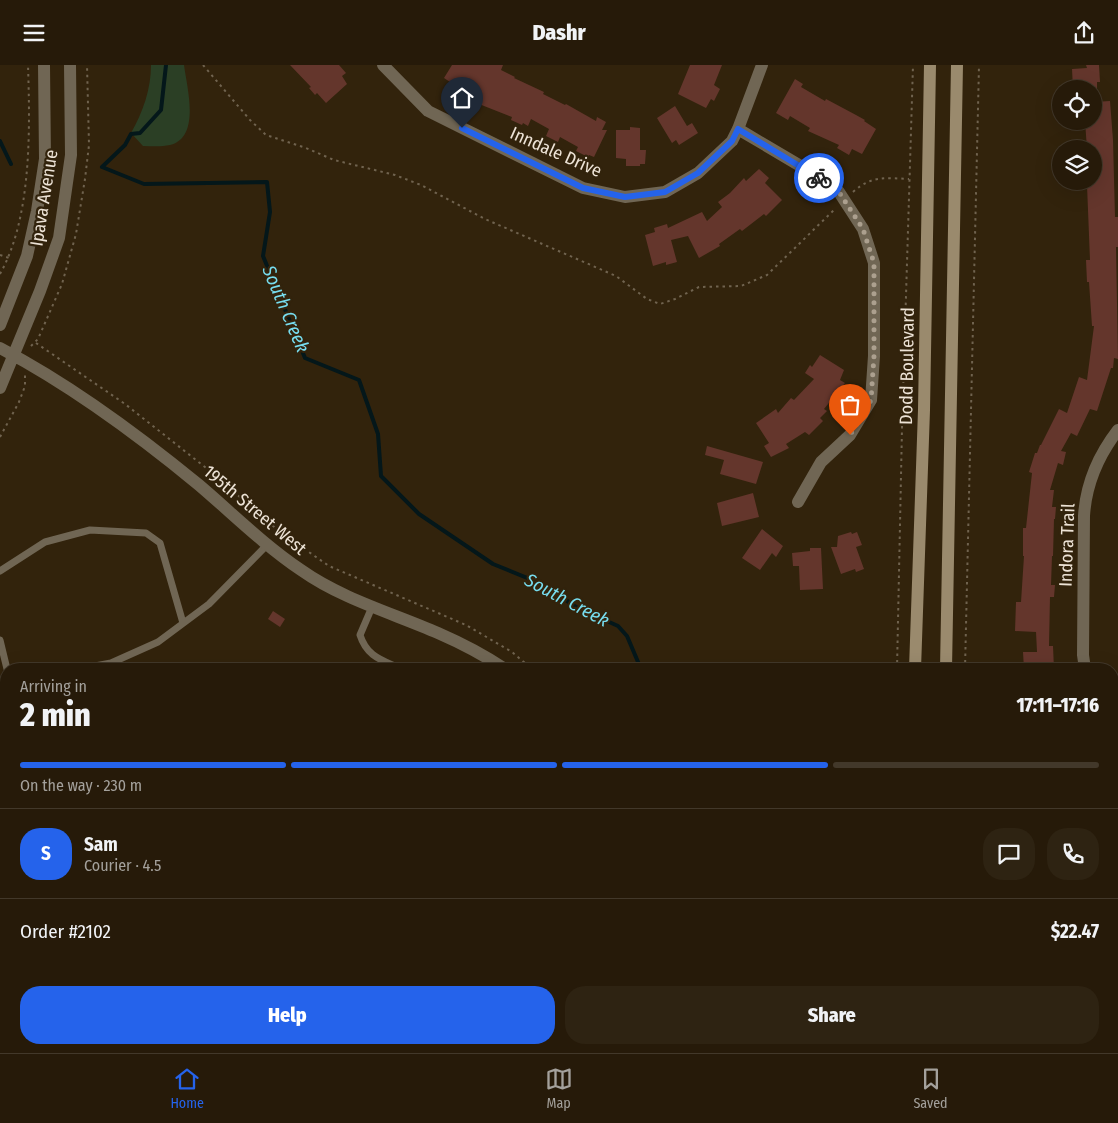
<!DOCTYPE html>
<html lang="en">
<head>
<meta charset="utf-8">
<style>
	:root { --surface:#261a09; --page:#2e2312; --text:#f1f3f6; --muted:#a4a19c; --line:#42382a; --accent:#2563eb }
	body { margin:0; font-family:"Fira Sans Condensed",sans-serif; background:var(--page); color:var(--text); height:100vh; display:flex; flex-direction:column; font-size:19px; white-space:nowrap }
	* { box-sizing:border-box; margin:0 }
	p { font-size:16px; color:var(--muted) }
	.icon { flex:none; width:28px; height:28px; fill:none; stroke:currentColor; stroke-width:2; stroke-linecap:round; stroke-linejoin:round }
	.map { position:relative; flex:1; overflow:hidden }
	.panel { position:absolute; left:0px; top:598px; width:1119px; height:391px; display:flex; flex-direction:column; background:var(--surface); border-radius:20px 20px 0 0; box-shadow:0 5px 20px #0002,0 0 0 1px var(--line) }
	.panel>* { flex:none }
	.buttons { position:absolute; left:1052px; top:15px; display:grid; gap:10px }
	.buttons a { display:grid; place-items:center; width:50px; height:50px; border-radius:50%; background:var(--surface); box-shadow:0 5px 20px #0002,0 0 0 1px var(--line); font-size:25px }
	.pin { position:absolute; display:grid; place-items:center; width:42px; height:42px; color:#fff; margin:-51px -21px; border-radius:50% 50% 50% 0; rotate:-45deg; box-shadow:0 0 5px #0007 }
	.pin .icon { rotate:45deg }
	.courier { position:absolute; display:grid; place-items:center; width:50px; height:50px; margin:-25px; border:4px solid #2563eb; border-radius:50%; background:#fff; color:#222; box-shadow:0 1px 6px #0007 }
	.overview em { font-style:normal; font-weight:800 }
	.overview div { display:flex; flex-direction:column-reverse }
	.overview { display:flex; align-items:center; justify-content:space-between; height:85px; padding:0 20px }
	h1 { font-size:32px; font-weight:800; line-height:38px }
	.bar { display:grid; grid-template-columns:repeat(4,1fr); gap:8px 5px; align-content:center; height:60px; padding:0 20px }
	.bar i { height:6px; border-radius:4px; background:var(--line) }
	.bar .current { background:var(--accent) }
	.bar p { grid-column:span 4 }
	.line { display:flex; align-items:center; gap:12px; padding:0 20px; border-top:1px solid var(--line) }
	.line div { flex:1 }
	.round { display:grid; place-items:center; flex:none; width:52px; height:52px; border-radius:20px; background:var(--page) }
	.cta { display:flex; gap:10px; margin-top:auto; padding:10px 20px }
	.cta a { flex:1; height:58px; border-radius:20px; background:var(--accent); color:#fff; font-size:20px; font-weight:800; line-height:58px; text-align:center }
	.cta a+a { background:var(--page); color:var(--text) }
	header { display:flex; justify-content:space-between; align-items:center; height:65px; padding:0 20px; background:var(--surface); font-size:22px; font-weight:800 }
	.dock { display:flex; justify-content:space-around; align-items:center; height:70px; border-top:1px solid var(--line); background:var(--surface); font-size:14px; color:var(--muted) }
	.dock a { display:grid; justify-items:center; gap:2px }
	.dock .current { color:var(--accent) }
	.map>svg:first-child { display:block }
	.built { fill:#3a2708 }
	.green { fill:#2b3f25 }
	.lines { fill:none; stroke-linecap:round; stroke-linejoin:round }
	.stream { stroke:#04171a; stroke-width:4 }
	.building { fill:#64362c }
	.path { stroke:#70634f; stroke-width:2; stroke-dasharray:2.5 4; stroke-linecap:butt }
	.service { stroke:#706654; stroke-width:7 }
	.minor { stroke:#706654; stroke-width:12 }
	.tertiary { stroke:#706654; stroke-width:12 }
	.secondary { stroke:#9a8a6d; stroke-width:12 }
	.done { stroke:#aca08f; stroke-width:5; stroke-dasharray:0 9 }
	.route { stroke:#2563eb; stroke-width:6 }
	.labels { text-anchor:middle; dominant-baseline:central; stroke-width:4.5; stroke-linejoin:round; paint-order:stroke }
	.street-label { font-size:18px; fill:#ede3d6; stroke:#32230c }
	.water-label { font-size:19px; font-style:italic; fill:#77dcee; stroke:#32230c }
</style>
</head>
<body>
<header><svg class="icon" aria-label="menu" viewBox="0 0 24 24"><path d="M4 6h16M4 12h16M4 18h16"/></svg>Dashr<svg class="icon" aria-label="share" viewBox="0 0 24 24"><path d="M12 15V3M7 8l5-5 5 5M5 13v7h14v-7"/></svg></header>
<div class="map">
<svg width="1118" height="988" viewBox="0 0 1118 988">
	<rect width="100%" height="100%" fill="#32230c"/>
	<path class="built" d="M6 859V982H896V988H0V860Z"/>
	<path class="green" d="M151 0H184C187 23 201 72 170 80 161 82 152 81 143 81L131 68C143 47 151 24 151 0Z
		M1118 851V988H970V982H1112V852Z
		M785 982 836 983 843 988H783Z"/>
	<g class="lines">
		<path class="stream" d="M166 0 161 45 140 68 131 69 125 80 102 102 144 119 267 117 270 147 263 191 305 293 359 315 378 369 381 411 419 449 493 499 542 519 576 542 618 561 627 571 641 604
			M0 76 11 99
			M1032 982 1048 988"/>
	</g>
	<path class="building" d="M290 0H339L346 8 342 11 347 19 326 38 317 28 315 30 309 23 311 22Z
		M452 0H503L501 5 515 12 514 13 544 27 543 29 565 40 566 39 596 56 597 52 606 57 602 65H607L594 92 589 90 588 92 576 86 578 82 560 72 558 77 546 71 549 64 531 54 528 61 523 58 522 60 511 55 512 52 479 39 482 33 464 25 461 30 450 23 453 19 444 13Z
		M690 0H722L714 20 720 24 714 36 711 34 706 43 678 29Z
		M1086 0H1099L1100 17H1097V24H1073L1072 4 1087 3Z
		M795 14 803 19 801 22 825 36 826 34 856 50 865 55 864 56 876 64 862 89 852 84 849 90 837 83 839 80 808 66 810 63 790 51 788 55 776 48Z
		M1110 36 1113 75 1115 152H1118V182H1116L1118 294 1114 293 1113 303H1111L1097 346 1090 344 1077 371 1071 368 1061 386 1066 387 1063 400 1058 398 1050 425H1054L1052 442H1056L1055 454H1054L1053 491H1052L1051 520H1055L1054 532H1050L1049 581H1053L1054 604H1024L1023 587H1037L1036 567 1015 566 1016 537H1021L1024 491H1023V463H1026L1032 408 1029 407 1035 388H1037L1040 380H1041L1059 344 1067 348 1079 312 1087 315 1094 261H1092L1089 217H1087L1086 195H1090L1087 120H1094V84H1087L1085 56H1094V37Z
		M675 41 687 61 692 58 698 68 679 80 676 75 672 78 657 53Z
		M630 62 640 63V85H646L645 99H640V101H626V94L616 93V65H630Z
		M759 104 769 113 765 118 782 135 766 151 764 149 742 166 740 164 719 179 720 181 699 193 688 171 671 175 677 197 666 200V197L653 201 645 170 655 167 654 163 667 159 668 163 702 147 707 156 722 142 718 137 730 128 744 113 746 116Z
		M820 290 844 305 840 315 845 318 824 344 827 346 820 353 823 356 809 370 805 367 786 379 789 383 771 392 764 381 769 378 756 358 776 344 778 348 791 333 794 335 814 314 805 308 810 300 812 302Z
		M707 381 763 397 756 419 720 409 724 395 705 390Z
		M753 428 759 452 722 461 717 438Z
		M762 464 783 481 776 492 772 488 760 505 742 493Z
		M851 467 852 469 857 467 862 480 856 482 864 504 856 507 855 504 841 509 831 482H837L838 471Z
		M810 483H821L823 524 800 525 799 501H793L792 488 810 486Z
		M273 546 285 554 280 562 268 554Z"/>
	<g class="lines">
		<path class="path" d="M203 0 250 55 266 70 306 83 334 95 395 110 421 120 485 154 616 211 647 234 660 239 675 234 699 222 741 221 767 210 835 144
			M853 127C872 110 885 113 909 114
			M0 190 9 193
			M0 209C32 152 30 64 28 0
			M36 278 125 339 210 406 280 467 329 501 466 560 512 587 532 604
			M31 281 38 274 62 219 76 169 85 114 89 80 87 0
			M0 372 19 337 25 321V310
			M897 604 902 363 913 0
			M965 604 979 0
			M1112 806H1118
			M255 982V983
			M895 982V988
			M961 982 962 988"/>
		<path class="service" d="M0 506 45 477 90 465 146 468 160 478 183 558
			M372 542 360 570C367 592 382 595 401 604
			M0 575 7 604
			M79 604 111 598 158 577 209 539 267 480
			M0 967 6 973
			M19 982 26 988
			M100 982V988
			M346 982V988
			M620 982C636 986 654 987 670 982
			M35 988 38 982
			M443 988 513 986 534 988
			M722 988 726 982
			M763 988 766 982"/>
		<path class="minor" d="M383 0 428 46 583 123 625 132 665 127 698 108 732 76 738 64 762 0
			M738 64 809 106 839 127 863 164 874 198V291L871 335 850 370 821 397 798 437
			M1085 604 1083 590 1084 451C1086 418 1098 391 1118 365
			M1112 669 1118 675"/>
		<path class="tertiary" d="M0 260 27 191 37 146 45 94 44 0
			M0 283C71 320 137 369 199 420 233 449 264 480 301 505 342 534 392 548 438 568 461 578 484 590 505 604
			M0 323 40 226 59 173 71 90 70 0
			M1112 826 1118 825"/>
		<path class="secondary" d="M915 604 924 345 930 0
			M946 604 957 0
			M914 982V988
			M929 982V988
			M940 982V988"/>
	</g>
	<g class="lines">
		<path class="done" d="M819 113 839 127 863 164 874 198V291L871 335 850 370"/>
		<path class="route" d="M462 63 583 123 625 132 665 127 698 108 732 76 738 64 819 113"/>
	</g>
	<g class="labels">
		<g class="street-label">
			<text transform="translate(556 87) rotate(24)">Inndale Drive</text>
			<text transform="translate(44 133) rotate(-81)">Ipava Avenue</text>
			<text transform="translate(907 301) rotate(-89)">Dodd Boulevard</text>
			<text transform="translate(255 445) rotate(40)">195th Street West</text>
			<text transform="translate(1067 480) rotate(-88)">Indora Trail</text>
		</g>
		<g class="water-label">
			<text transform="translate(286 244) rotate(67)">South Creek</text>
			<text transform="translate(567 535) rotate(28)">South Creek</text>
		</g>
	</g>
</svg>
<div class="buttons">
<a><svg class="icon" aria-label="locate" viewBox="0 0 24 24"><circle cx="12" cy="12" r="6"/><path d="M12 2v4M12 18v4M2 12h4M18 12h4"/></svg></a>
<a><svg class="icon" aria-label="layers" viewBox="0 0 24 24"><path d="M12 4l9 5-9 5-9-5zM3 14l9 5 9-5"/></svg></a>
</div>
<div class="pin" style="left:850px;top:370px;background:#ea580c"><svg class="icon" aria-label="bag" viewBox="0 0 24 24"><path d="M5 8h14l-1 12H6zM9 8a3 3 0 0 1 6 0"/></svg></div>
<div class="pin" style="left:462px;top:63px;background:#1f2937"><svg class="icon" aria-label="home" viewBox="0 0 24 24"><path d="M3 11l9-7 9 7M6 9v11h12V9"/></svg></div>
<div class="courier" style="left:819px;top:113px"><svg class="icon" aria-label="bike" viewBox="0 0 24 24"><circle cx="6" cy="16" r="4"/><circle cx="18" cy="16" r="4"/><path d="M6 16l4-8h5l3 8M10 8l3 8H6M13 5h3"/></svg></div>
<section class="panel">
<div class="overview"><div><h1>2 min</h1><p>Arriving in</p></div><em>17:11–17:16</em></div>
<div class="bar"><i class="current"></i><i class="current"></i><i class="current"></i><i></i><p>On the way · 230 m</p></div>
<div class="line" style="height:90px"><b class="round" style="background:var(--accent);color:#fff">S</b><div><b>Sam</b><p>Courier · 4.5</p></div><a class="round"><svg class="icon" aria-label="chat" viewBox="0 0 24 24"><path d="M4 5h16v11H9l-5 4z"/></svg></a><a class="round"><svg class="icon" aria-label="phone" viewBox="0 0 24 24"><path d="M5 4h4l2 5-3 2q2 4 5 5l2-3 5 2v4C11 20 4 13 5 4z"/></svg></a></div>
<div class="line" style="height:65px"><div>Order #2102</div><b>$22.47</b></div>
<div class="cta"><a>Help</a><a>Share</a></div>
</section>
</div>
<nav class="dock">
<a class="current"><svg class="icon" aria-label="home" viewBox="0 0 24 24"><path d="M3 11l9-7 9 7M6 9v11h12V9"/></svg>Home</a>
<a><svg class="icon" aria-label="map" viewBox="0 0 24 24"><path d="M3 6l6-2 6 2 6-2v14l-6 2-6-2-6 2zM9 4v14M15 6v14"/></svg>Map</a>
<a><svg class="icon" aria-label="saved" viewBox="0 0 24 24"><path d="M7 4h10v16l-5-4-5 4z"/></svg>Saved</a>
</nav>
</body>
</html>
